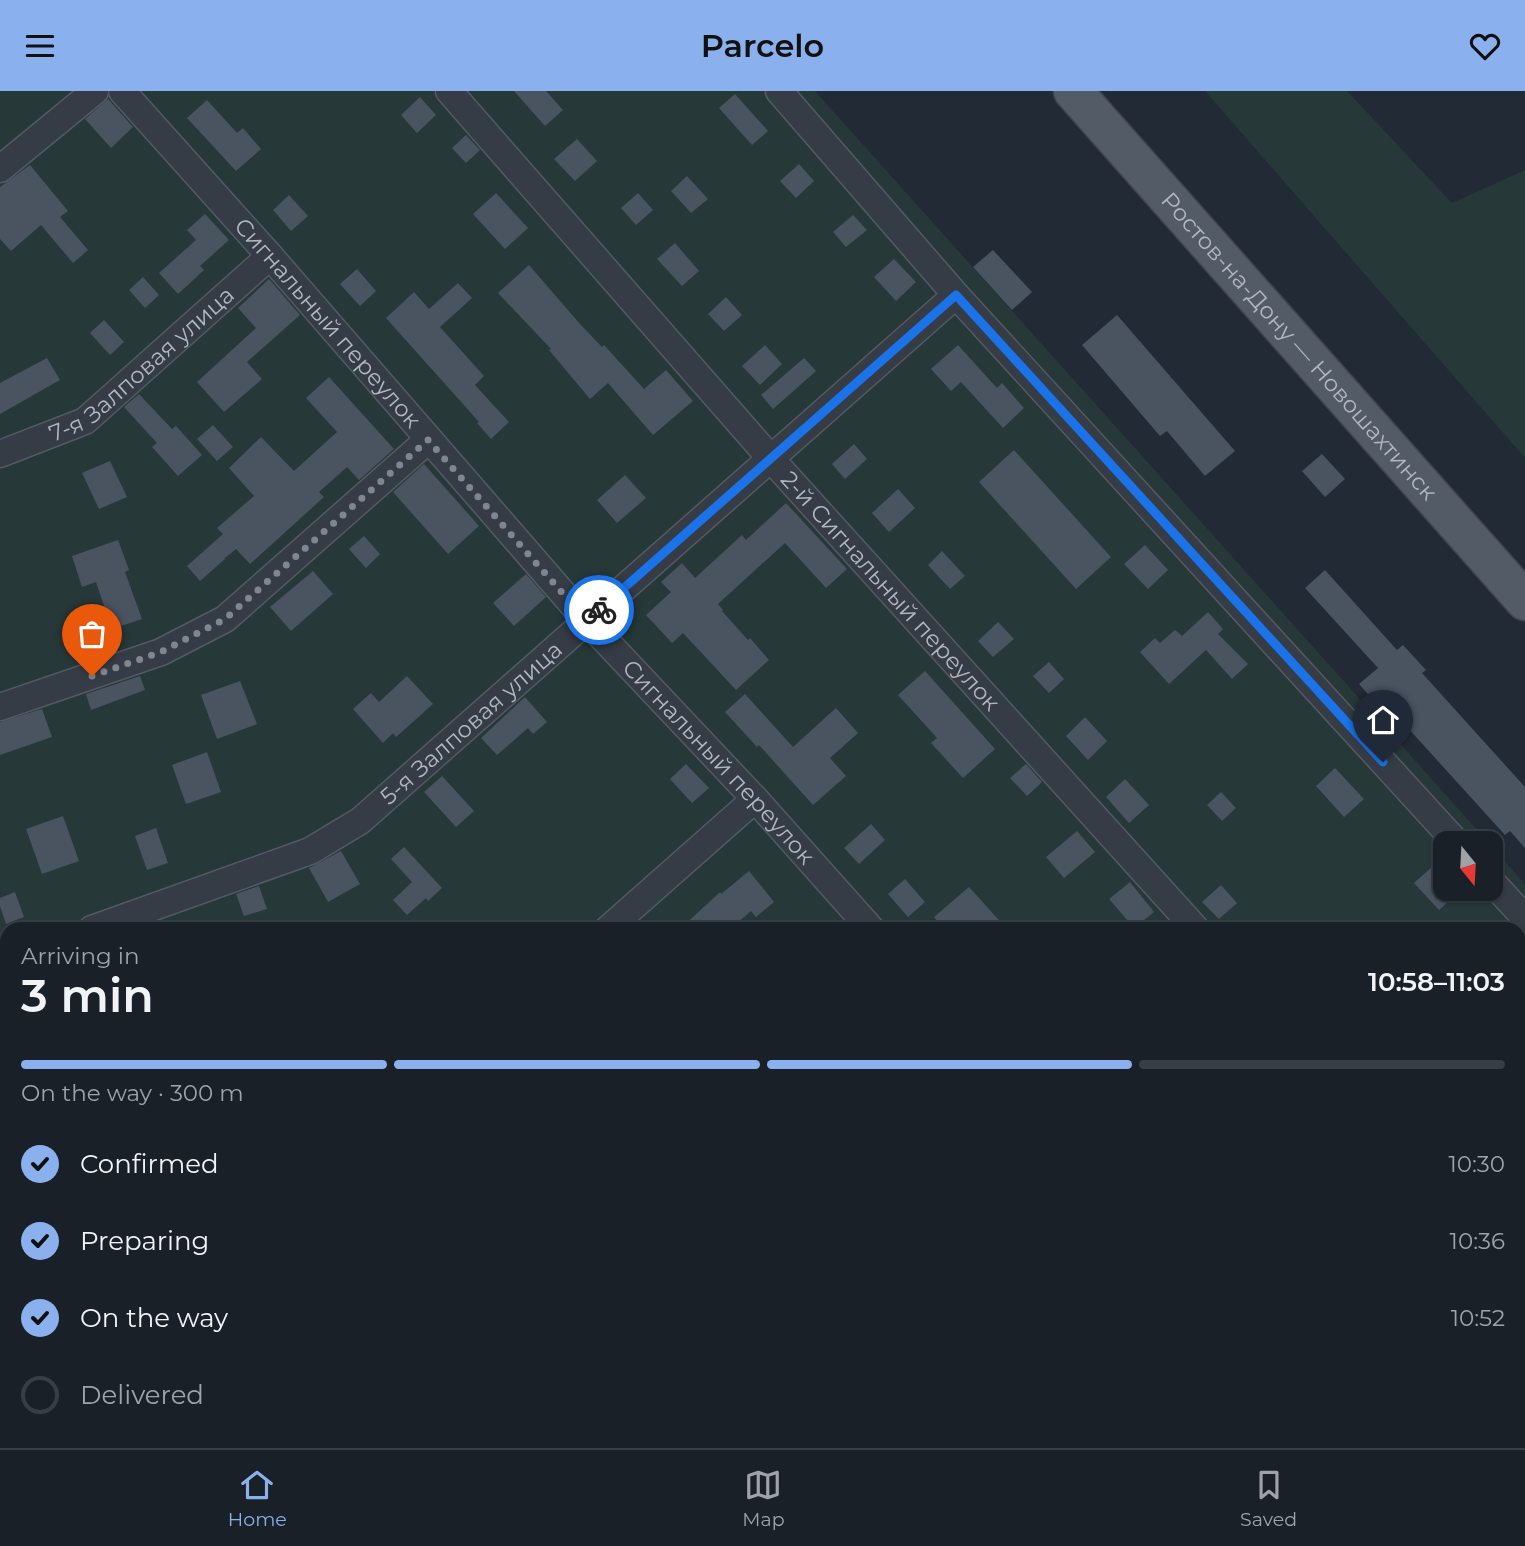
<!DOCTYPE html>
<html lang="en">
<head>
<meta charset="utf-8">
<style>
	:root { --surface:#1a2028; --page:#272d34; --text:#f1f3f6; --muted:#9fa3a8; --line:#383e45; --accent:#8ab0ed }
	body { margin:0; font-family:Montserrat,sans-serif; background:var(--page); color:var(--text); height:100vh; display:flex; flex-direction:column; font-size:26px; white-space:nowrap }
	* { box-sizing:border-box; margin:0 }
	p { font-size:23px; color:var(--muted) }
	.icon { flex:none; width:38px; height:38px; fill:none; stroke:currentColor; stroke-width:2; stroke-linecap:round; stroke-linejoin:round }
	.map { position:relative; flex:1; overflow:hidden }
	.drawer { position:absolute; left:0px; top:831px; width:1526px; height:527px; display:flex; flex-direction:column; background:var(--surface); border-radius:21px 21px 0 0; box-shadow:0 2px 5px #0004,0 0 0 2px var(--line) }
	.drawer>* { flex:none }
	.needle { width:46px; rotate:162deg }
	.tools { position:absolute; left:1433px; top:740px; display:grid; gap:14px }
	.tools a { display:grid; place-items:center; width:70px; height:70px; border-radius:14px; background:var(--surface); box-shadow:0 2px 5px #0004,0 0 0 2px var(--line); font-size:35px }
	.pin { position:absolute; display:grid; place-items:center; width:60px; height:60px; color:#fff; margin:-72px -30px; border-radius:50% 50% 50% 0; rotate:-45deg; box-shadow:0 0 7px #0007 }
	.pin .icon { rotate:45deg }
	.courier { position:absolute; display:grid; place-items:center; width:70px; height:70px; margin:-35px; border:5px solid #1a73e8; border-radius:50%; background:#fff; color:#222; box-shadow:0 2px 9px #0007 }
	.summary em { font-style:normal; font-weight:600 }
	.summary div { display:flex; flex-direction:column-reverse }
	.summary { display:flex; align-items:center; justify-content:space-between; height:119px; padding:0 21px }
	h1 { font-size:46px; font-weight:600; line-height:52px }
	.bar { display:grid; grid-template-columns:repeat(4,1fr); gap:10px 7px; align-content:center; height:84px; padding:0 21px }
	.bar i { height:9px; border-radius:5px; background:var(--line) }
	.bar .current { background:var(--accent) }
	.bar p { grid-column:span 4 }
	ol { padding:0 21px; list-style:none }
	li { display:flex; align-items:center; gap:21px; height:77px }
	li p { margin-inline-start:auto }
	li .icon { padding:7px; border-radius:50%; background:var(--accent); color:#111; stroke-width:4 }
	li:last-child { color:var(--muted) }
	li i { width:38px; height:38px; border:4px solid var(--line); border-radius:50% }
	header { display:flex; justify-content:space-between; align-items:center; height:91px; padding:0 21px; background:var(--accent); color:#111; font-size:32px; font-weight:600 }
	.tabs { display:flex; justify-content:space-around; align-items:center; height:98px; border-top:2px solid var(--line); background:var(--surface); font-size:19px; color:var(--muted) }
	.tabs a { display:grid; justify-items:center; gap:4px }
	.tabs .current { color:var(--accent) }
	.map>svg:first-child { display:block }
	.green { fill:#273838; fill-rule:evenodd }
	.building { fill:#4a5461 }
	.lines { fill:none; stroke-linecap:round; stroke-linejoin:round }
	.service-casing { stroke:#535a63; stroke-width:15 }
	.minor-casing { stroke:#535a63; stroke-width:29 }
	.primary-casing { stroke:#3f454f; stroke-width:41 }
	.service { stroke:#353c46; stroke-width:12 }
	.minor { stroke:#353c46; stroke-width:26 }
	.primary { stroke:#535b66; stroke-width:38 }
	.done { stroke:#7e8691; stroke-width:7; stroke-dasharray:0 12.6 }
	.route { stroke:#1a73e8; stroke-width:9 }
	.labels { text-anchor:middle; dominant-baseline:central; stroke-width:6; stroke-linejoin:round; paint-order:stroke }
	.street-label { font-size:23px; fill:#b0b7c2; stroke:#1b212a }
</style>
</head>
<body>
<header><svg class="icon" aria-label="menu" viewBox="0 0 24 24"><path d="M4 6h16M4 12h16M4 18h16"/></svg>Parcelo<svg class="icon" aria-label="heart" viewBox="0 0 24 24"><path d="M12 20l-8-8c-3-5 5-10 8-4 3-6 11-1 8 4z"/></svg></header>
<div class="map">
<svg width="1525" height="1357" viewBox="0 0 1525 1357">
	<rect width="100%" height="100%" fill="#222a35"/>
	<path class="green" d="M0 0H815L1489 752H1446V798H1491V755L1525 793V1357H0ZM7 838H1519V1351H7Z
		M1205 0H1347L1452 112 1525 79V367Z"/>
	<path class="building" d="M514 0H546L563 19 545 35Z
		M735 3 768 40 752 54 719 17Z
		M420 6 436 24 417 42 401 24Z
		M108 8 133 36 111 57 85 28Z
		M207 9 237 42 243 37 261 58 236 80 187 27Z
		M466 44 480 59 466 72 452 57Z
		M577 48 597 70 575 90 554 68Z
		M799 73 814 90 796 107 780 90Z
		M30 74 68 120 60 126 88 159 73 172 41 134 11 160 0 148V96Z
		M687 85 708 108 691 122 671 100Z
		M496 102 528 137 505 158 473 123Z
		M638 102 653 119 636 134 621 117Z
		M289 104 308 125 291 140 273 119Z
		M205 123 229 149 200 175 204 179 178 203 159 182 196 149 187 139Z
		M853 124 867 139 846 156 833 141Z
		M675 152 699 180 682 195 657 168Z
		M993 159 1032 201 1012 219 973 176Z
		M894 168 916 191 896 210 874 186Z
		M529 174 580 233 602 256 604 254 644 298 666 279 693 310 653 344 608 292 590 308 549 259 551 258 498 202Z
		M357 178 376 200 360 215 340 193Z
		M143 186 159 204 145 217 129 199Z
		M269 188 300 224 247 271 262 288 224 321 197 291 256 237 238 217Z
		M458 192 472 207 440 236 484 285 475 294 509 331 491 348 477 332 479 331 386 227 414 201 429 218Z
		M726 206 742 224 724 240 708 223Z
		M1117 224 1235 360 1205 385 1167 340 1160 345 1082 254Z
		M104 229 124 251 110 264 90 242Z
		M765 254 782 273 760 294 742 275Z
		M958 254 997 297 1002 292 1024 317 1003 337 961 291 951 300 931 278Z
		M47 267 60 289 0 323V292Z
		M804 267 816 280 773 318 761 304Z
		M329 286 394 358 359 389 347 376 319 401 324 406 250 473 236 458 225 467 224 466 225 468 200 490 187 475 223 443 217 437 254 405 229 377 261 346 294 380 337 341 306 307Z
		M139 303 172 338 176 335 202 364 178 385 152 356 157 352 124 316Z
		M213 334 233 356 217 370 197 348Z
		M854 353 867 368 845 388 832 373Z
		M1014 359 1111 466 1076 498 979 391Z
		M1322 363 1345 388 1325 406 1302 380Z
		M110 370 127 406 99 418 82 382Z
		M424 373 479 435 448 463 393 401Z
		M625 384 646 407 617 432 597 409Z
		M898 398 915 417 889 441 872 422Z
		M786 412 847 478 826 497 785 452 718 513 723 519 722 520 748 549 750 547 769 569 736 599 683 542 672 552 646 524 671 501 661 491 682 472 695 487 742 444 746 449Z
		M364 445 380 463 366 477 349 458Z
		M118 449 129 479 125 481 142 528 112 538 96 491 82 496 72 465Z
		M1145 454 1168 479 1148 498 1124 473Z
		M942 460 965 485 950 498 928 474Z
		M1325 479 1397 559 1403 554 1426 579 1422 582 1525 696V757L1510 740 1505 744 1387 614 1382 619 1359 593 1378 577 1305 497Z
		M313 480 333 503 291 540 270 516Z
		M526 483 546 506 514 535 493 512Z
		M1208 521 1223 538 1218 543 1248 573 1232 588 1206 559 1169 593 1140 561 1155 547 1160 552 1175 539 1182 545Z
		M998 531 1014 548 993 566 978 550Z
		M1049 571 1064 588 1049 602 1033 585Z
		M925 580 995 658 963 687 931 652 937 647 898 604Z
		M140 585 145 599 91 619 86 603Z
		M407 585 433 613 396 646 393 642 383 652 353 618 371 602 379 611Z
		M240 590 257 633 217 648 201 604Z
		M745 603 793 656 836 617 858 642 830 667 846 685 813 714 759 654 757 656 725 621Z
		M525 606 547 631 533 643 528 637 497 664 481 647Z
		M42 618 52 646 0 664V631Z
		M1085 626 1107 650 1088 669 1066 645Z
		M207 661 221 701 186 713 172 674Z
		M686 673 709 697 692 712 670 688Z
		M1026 673 1042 691 1027 705 1010 687Z
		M1335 677 1364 708 1344 726 1316 695Z
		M442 685 474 720 456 736 424 701Z
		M1125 688 1149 714 1129 732 1106 706Z
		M1221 701 1236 717 1222 730 1207 714Z
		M63 725 79 770 42 783 26 738Z
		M871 733 885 749 859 773 844 757Z
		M156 737 168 772 147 779 135 745Z
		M1077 740 1095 761 1064 787 1046 766Z
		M404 756 442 797 428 810 426 807 407 824 393 809 412 791 391 768Z
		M341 760 360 793 328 811 309 777Z
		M1433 775 1446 788V798H1454L1458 802 1439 819 1414 792Z
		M749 780 774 811 756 826 751 820 730 838H680L720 801 721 803Z
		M905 788 925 811 908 826 888 803Z
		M1130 791 1154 821 1134 837 1109 808Z
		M1221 794 1237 812 1219 828 1202 811Z
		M259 795 267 818 244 825 236 803Z
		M969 796 1007 838H944L934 826Z
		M15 801 24 826 6 833 0 815V807Z"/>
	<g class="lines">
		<g class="service-casing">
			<path id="service" d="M1519 1308 1525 1302
				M1465 1357 1472 1351"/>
		</g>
		<g class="minor-casing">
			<g id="minor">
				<path id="s1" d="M122 0 270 165 587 530 755 708 871 838"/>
				<path id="s2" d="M449 0 772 369 1196 838"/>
				<path d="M779 0 956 204 1457 752"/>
				<path d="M0 78 95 0"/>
				<path id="s3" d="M0 363 85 330 270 165"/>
				<path d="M0 616 161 561 225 528 428 349"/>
				<path d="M1491 790 1525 827"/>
				<path id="s4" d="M92 838 310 760 360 730 956 204"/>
				<path d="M608 838 755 708"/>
				<path d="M0 871 7 869"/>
				<path d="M0 1126 7 1124"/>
				<path d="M1519 1195 1525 1201"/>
				<path d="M1334 1351 1340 1357"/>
				<path d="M78 1357 96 1351"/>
				<path d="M754 1357 761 1351"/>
				<path d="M1118 1357 1125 1351"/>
			</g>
		</g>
		<g class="primary-casing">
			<g id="primary">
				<path id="s5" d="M1073 0 1525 510"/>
			</g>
		</g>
		<use href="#service" class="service"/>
		<use href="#minor" class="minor"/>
		<use href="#primary" class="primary"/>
	</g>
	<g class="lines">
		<path class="done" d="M92 585 161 561 225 528 428 349 587 530 599 519"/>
		<path class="route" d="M599 519 956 204 1383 671"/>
	</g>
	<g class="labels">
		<g class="street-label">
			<text stroke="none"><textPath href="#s1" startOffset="310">Сигнальный переулок</textPath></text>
			<text stroke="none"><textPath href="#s5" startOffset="341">Ростов-на-Дону — Новошахтинск</textPath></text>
			<text stroke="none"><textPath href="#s3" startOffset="170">7-я Залповая улица</textPath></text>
			<text stroke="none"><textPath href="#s2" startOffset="667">2-й Сигнальный переулок</textPath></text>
			<text stroke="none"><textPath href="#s4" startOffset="438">5-я Залповая улица</textPath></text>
			<text stroke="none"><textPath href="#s1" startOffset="898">Сигнальный переулок</textPath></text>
		</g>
	</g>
</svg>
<div class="tools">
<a><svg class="needle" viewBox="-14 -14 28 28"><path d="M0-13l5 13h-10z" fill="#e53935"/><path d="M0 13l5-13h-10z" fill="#9fa3a8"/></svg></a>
</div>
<div class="pin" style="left:92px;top:585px;background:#ea580c"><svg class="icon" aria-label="bag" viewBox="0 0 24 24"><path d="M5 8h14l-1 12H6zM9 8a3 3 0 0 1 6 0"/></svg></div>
<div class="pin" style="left:1383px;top:671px;background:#1f2937"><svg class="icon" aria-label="home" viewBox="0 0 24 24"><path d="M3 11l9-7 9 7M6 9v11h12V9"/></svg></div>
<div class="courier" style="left:599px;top:519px"><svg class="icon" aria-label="bike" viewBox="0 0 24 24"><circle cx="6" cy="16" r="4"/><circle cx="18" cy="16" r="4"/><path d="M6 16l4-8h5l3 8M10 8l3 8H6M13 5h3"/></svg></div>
<section class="drawer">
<div class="summary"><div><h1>3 min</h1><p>Arriving in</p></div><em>10:58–11:03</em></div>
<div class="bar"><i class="current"></i><i class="current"></i><i class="current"></i><i></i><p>On the way · 300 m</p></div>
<ol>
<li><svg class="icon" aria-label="check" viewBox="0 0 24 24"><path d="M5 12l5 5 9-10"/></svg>Confirmed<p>10:30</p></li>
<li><svg class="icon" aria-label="check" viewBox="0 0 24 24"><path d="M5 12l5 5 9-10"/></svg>Preparing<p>10:36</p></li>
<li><svg class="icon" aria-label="check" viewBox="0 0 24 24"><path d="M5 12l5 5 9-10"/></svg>On the way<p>10:52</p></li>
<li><i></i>Delivered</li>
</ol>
</section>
</div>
<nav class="tabs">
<a class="current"><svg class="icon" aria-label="home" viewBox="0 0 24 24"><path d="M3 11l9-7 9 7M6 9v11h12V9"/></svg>Home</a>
<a><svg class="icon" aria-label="map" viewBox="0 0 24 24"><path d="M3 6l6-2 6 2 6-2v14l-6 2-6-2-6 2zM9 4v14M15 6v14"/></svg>Map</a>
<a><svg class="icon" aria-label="saved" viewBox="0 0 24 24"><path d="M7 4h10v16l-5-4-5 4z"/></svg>Saved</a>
</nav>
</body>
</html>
